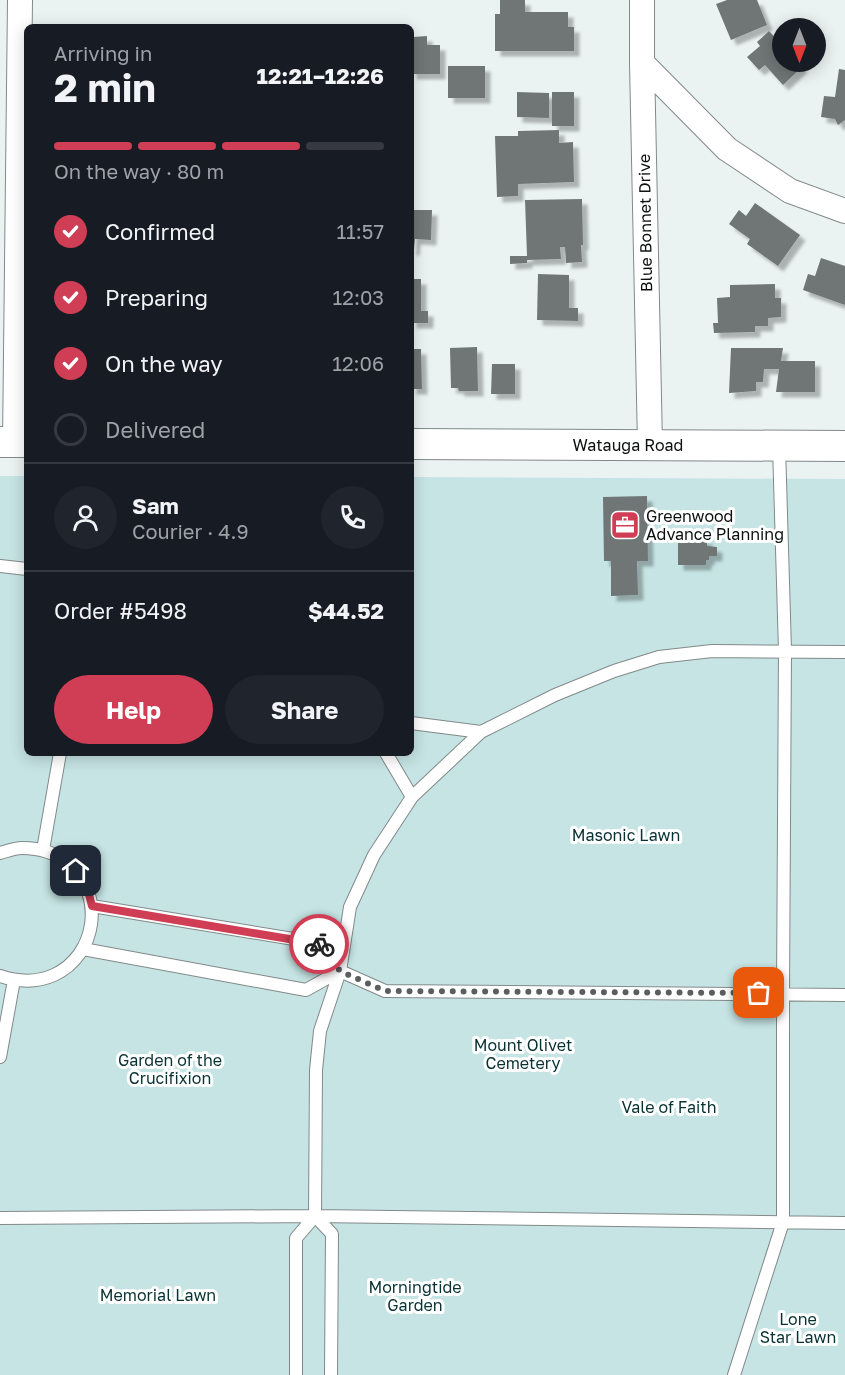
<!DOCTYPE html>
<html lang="en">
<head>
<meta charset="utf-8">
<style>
	:root { --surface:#171b24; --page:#20242c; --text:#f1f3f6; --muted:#9ea1a6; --line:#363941; --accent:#cf3e54 }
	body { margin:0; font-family:"Golos Text",sans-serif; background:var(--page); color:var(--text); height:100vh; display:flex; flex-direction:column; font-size:22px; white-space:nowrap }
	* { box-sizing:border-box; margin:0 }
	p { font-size:20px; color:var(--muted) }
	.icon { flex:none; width:33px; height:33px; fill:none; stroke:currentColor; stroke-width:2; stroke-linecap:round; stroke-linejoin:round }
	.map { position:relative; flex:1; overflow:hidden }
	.panel { position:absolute; left:24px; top:24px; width:390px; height:732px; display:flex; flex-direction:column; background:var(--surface); border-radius:9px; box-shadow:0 3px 15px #0003 }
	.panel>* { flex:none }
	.needle { width:39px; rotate:180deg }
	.tools { position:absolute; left:772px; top:18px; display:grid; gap:12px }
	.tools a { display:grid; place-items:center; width:54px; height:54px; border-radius:50%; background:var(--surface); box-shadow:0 3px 15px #0003; font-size:30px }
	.pin { position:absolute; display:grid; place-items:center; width:51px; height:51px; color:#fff; margin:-26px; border-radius:12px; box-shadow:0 3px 9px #0006 }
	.courier { position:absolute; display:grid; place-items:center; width:60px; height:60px; margin:-30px; border:4px solid #cf3e54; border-radius:50%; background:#fff; color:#222; box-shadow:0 2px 8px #0007 }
	.head em { font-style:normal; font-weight:700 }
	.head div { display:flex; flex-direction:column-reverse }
	.head { display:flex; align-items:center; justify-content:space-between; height:102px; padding:0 30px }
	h1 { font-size:39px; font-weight:700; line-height:45px }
	.bar { display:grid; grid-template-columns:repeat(4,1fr); gap:9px 6px; align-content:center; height:72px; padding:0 30px }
	.bar i { height:8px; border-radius:4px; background:var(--line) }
	.bar .active { background:var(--accent) }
	.bar p { grid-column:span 4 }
	.line { display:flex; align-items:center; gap:15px; padding:0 30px; border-top:2px solid var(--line) }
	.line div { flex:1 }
	.round { display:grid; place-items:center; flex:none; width:63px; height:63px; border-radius:32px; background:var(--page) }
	ol { padding:0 30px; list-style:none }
	li { display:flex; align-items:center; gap:18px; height:66px }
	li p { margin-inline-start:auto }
	li .icon { padding:6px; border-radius:50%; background:var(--accent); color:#fff; stroke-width:4 }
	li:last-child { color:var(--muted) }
	li i { width:33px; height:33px; border:3px solid var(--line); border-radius:50% }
	.primary-button { display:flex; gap:12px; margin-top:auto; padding:12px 30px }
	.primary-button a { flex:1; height:69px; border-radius:36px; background:var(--accent); color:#fff; font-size:24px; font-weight:700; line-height:69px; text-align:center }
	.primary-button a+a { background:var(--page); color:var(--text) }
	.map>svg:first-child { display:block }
	.green { fill:#c6e4e4 }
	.building { fill:#707676; filter:url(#shadow) }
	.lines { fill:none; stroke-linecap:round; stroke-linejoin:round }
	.service-casing { stroke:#828989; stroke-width:14 }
	.minor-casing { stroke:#828989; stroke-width:26 }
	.tertiary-casing { stroke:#828989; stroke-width:32 }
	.service { stroke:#fff; stroke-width:12 }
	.minor { stroke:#fff; stroke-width:24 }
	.tertiary { stroke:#fff; stroke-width:30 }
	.done { stroke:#5b5e5e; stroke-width:6; stroke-dasharray:0 10.8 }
	.route { stroke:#cf3e54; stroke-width:8 }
	.labels { text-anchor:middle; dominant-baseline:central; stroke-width:6; stroke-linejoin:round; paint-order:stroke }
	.street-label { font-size:16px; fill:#0d0f0f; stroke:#fff }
	.poi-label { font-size:16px; fill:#0d0f0f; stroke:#fff; text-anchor:start }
	.park-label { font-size:16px; fill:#083132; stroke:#fff }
</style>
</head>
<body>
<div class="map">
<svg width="845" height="1375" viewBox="0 0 845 1375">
	<defs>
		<filter id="shadow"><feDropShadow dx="5.5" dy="5.5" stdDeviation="1.5" flood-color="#0004"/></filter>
	</defs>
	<rect width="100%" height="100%" fill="#ebf2f2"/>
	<path class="green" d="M0 476H27V753H411V477L845 479V1375H0Z"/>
	<path class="building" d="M500 0H525V12H568V27H574V51H495V14H500Z
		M727 0H757L767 25 731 40 716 4Z
		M769 31 783 46V62H798L802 67 783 85 765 65 759 70 747 57 760 46 757 42Z
		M427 36V45H440V74H411V44H413V37Z
		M448 66H485V98H448Z
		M839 69 845 70V120L838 125 835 119 821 117 824 96 835 97Z
		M517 92 549 93V118L517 117Z
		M552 92H574V126H552Z
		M559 130V143L573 142 574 182 518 184V196L497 197 495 136H518V131Z
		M582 199 583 245H581L582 262 566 263 565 247H560L561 259 527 260V263L510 264V256H527L525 200Z
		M755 203 800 235 778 266 747 244 750 239 729 224 739 210 746 216Z
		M411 210H432L431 240 415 239 414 250H411Z
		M821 258 845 266V305L803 290 808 274 815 276Z
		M538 274 569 275V308H578V321L537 320Z
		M411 279H421V311H428V323H411Z
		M775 284V298H781V317L768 318V326H755V332L714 333 713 323H718L717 298 730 297V285Z
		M477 347 478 391H459L458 388H451L450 348Z
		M731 348H783L781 361H815V392H776L779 369H764L763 382H756V391L729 393Z
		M411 349H421L422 389H411Z
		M492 364H515V394H491Z
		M647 496 648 561H637L638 595 611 596V561H604L603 497Z
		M678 539H707V546L717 547V556H709V560H706V565H678Z"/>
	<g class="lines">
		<g class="service-casing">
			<path id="service" d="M0 566 27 569
				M411 723 481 732 555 695 614 671 659 657 712 651 845 652
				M386 753 412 797
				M43 850 60 753
				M0 853C7 851 15 848 22 848 40 848 56 853 69 864 105 895 97 955 54 975 36 983 18 982 0 976
				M92 906 318 943 340 971 385 991 845 995
				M83 949 306 990 340 971
				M0 1057 14 980
				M315 1216 332 1234 331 1375
				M0 1218 315 1216 845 1223
				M296 1375V1238L315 1216 316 1070 320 1031 340 971 350 907 374 855 412 797 481 732
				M734 1375 783 1222V993L785 651 779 446"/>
		</g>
		<g class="minor-casing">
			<path id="minor" d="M642 0V63L650 445
				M642 63 727 149 790 191 845 211
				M15 442 20 0"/>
		</g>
		<g class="tertiary-casing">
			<path id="tertiary" d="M0 442H27
				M411 444 845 446"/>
		</g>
		<use href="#service" class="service"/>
		<use href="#minor" class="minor"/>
		<use href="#tertiary" class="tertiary"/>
	</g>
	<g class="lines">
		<path class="done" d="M319 944 340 971 385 991 759 993"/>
		<path class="route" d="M76 871 87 887 92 906 319 944"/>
	</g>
	<defs>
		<g id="office-square" transform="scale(1.5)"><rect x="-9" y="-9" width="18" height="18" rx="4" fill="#cf3e54" stroke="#fff"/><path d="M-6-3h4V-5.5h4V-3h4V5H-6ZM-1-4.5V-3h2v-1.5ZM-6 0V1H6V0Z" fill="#fff"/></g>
	</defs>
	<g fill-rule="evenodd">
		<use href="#office-square" x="625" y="525"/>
	</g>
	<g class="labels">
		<g class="street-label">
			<text transform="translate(645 223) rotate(-91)">Blue Bonnet Drive</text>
			<text x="628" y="445">Watauga Road</text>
		</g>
		<g class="poi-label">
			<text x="646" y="516">Greenwood<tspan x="646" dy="18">Advance Planning</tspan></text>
		</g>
		<g class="park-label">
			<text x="626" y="835">Masonic Lawn</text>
			<text x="523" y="1045">Mount Olivet<tspan x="523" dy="18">Cemetery</tspan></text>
			<text x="170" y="1060">Garden of the<tspan x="170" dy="18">Crucifixion</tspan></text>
			<text x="669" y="1107">Vale of Faith</text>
			<text x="415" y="1287">Morningtide<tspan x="415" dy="18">Garden</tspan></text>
			<text x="158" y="1295">Memorial Lawn</text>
			<text x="798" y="1319">Lone<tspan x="798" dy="18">Star Lawn</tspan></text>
		</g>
	</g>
</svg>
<div class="tools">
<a><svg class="needle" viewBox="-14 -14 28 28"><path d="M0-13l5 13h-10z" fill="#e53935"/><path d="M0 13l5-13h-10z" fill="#9ea1a6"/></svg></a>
</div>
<div class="pin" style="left:759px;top:993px;background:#ea580c"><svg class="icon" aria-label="bag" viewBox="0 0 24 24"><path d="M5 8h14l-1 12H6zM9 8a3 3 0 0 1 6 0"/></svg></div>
<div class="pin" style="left:76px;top:871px;background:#1f2937"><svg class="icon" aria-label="home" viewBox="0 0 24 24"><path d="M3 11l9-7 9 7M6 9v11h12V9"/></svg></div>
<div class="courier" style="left:319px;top:944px"><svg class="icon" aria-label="bike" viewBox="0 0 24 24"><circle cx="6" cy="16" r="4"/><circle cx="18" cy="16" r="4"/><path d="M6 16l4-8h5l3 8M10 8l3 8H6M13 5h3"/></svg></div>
<section class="panel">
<div class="head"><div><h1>2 min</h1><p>Arriving in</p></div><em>12:21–12:26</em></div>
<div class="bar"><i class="active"></i><i class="active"></i><i class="active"></i><i></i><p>On the way · 80 m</p></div>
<ol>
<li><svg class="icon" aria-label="check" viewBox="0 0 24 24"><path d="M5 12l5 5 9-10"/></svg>Confirmed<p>11:57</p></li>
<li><svg class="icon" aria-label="check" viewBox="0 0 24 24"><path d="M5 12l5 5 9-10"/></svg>Preparing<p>12:03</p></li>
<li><svg class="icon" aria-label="check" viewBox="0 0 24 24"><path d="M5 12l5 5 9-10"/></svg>On the way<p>12:06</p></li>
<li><i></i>Delivered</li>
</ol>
<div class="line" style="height:108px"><a class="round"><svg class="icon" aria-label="person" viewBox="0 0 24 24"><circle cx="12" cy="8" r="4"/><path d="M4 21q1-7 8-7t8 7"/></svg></a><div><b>Sam</b><p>Courier · 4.9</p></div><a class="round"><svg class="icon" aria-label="phone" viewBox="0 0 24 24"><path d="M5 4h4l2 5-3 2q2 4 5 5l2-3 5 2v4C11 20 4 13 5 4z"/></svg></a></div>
<div class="line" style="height:78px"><div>Order #5498</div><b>$44.52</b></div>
<div class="primary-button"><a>Help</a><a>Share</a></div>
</section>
</div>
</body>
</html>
